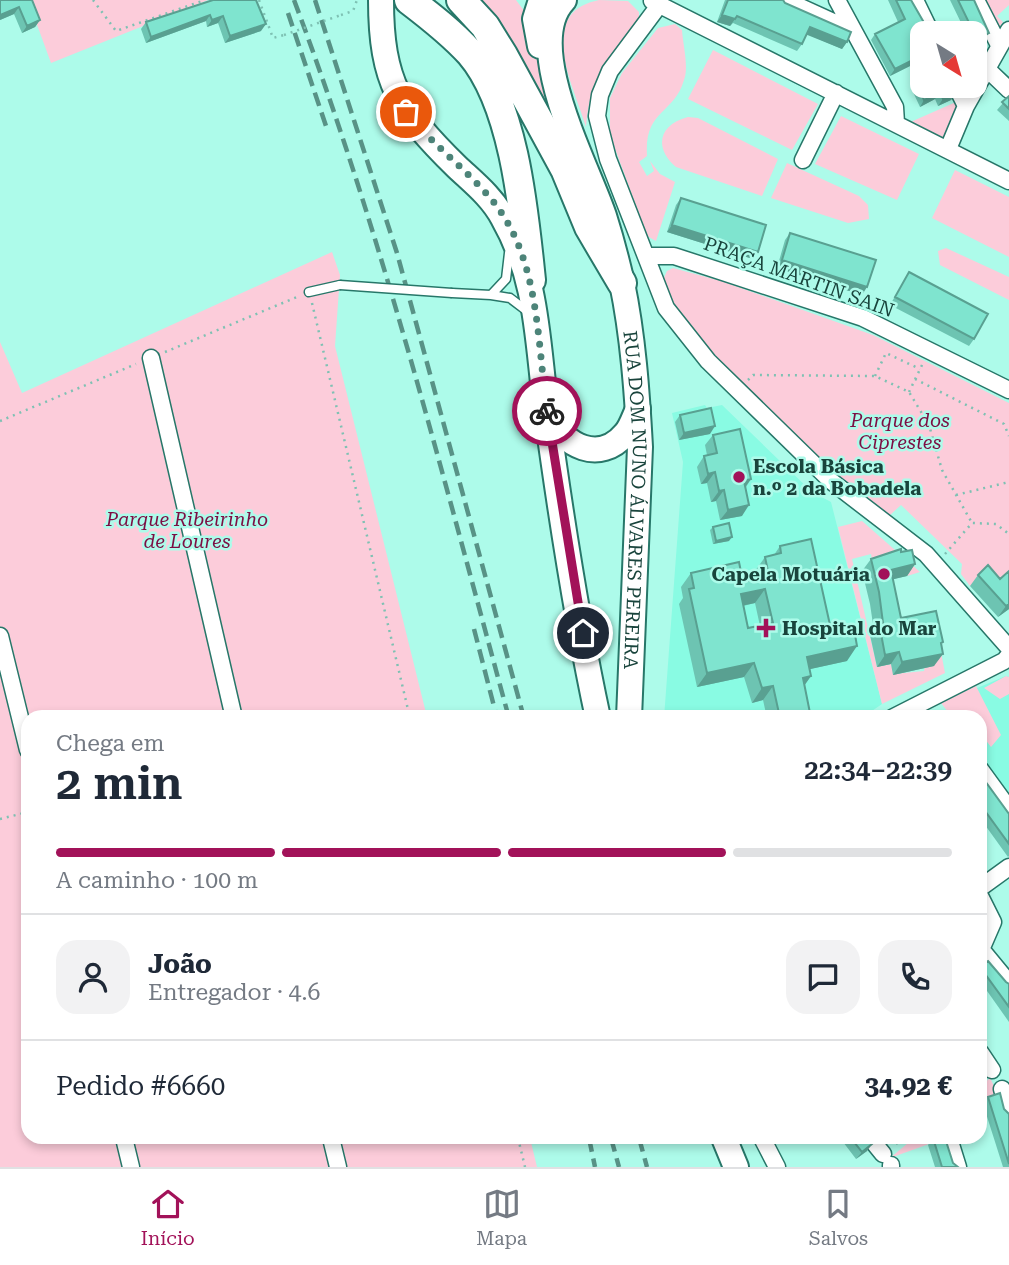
<!DOCTYPE html>
<html lang="pt">
<head>
<meta charset="utf-8">
<style>
	:root { --surface:#fff; --page:#f2f2f3; --text:#1f2937; --muted:#747a83; --line:#e0e1e3; --accent:#a21259 }
	body { margin:0; font-family:"Roboto Serif",serif; background:var(--page); color:var(--text); height:100vh; display:flex; flex-direction:column; font-size:26px; white-space:nowrap }
	* { box-sizing:border-box; margin:0 }
	p { font-size:23px; color:var(--muted) }
	.icon { flex:none; width:38px; height:38px; fill:none; stroke:currentColor; stroke-width:2; stroke-linecap:round; stroke-linejoin:round }
	.map { position:relative; flex:1; overflow:hidden }
	.sheet { position:absolute; left:21px; top:710px; width:966px; height:434px; display:flex; flex-direction:column; background:var(--surface); border-radius:21px; box-shadow:0 4px 10px #0003 }
	.sheet>* { flex:none }
	.needle { width:46px; rotate:143deg }
	.buttons { position:absolute; left:910px; top:21px; display:grid; gap:14px }
	.buttons a { display:grid; place-items:center; width:77px; height:77px; border-radius:14px; background:var(--surface); box-shadow:0 4px 10px #0003; font-size:35px }
	.pin { position:absolute; display:grid; place-items:center; width:60px; height:60px; color:#fff; margin:-30px; border:4px solid #fff; border-radius:50%; box-shadow:0 2px 7px #0007 }
	.courier { position:absolute; display:grid; place-items:center; width:70px; height:70px; margin:-35px; border:5px solid #a21259; border-radius:50%; background:#fff; color:#222; box-shadow:0 2px 9px #0007 }
	.summary em { font-style:normal; font-weight:600 }
	.summary div { display:flex; flex-direction:column-reverse }
	.summary { display:flex; align-items:center; justify-content:space-between; height:119px; padding:0 35px }
	h1 { font-size:46px; font-weight:600; line-height:52px }
	.bar { display:grid; grid-template-columns:repeat(4,1fr); gap:10px 7px; align-content:center; height:84px; padding:0 35px }
	.bar i { height:9px; border-radius:5px; background:var(--line) }
	.bar .selected { background:var(--accent) }
	.bar p { grid-column:span 4 }
	.line { display:flex; align-items:center; gap:18px; padding:0 35px; border-top:2px solid var(--line) }
	.line div { flex:1 }
	.round { display:grid; place-items:center; flex:none; width:74px; height:74px; border-radius:21px; background:var(--page) }
	.menu { display:flex; justify-content:space-around; align-items:center; height:98px; border-top:2px solid var(--line); background:var(--surface); font-size:19px; color:var(--muted) }
	.menu a { display:grid; justify-items:center; gap:4px }
	.menu .selected { color:var(--accent) }
	.map>svg:first-child { display:block }
	.built { fill:#89fbe3 }
	.green { fill:#fcccda }
	.lines { fill:none; stroke-linecap:round; stroke-linejoin:round }
	.lane-casing { stroke:#277769; stroke-width:11 }
	.street-casing { stroke:#277769; stroke-width:19 }
	.primary-casing { stroke:#277769; stroke-width:28 }
	.highway-casing { stroke:#277769; stroke-width:32 }
	.path { stroke:#7ec1b3; stroke-width:2.5; stroke-dasharray:2 5; stroke-linecap:butt }
	.lane { stroke:#fff; stroke-width:8 }
	.street { stroke:#fff; stroke-width:16 }
	.primary { stroke:#fff; stroke-width:24 }
	.highway { stroke:#fff; stroke-width:28 }
	.rail { stroke:#589286; stroke-width:4.5; stroke-dasharray:14 7; stroke-linecap:butt }
	.lane-bridge-casing { stroke:#277769; stroke-width:11; stroke-linecap:butt }
	.path-bridge { stroke:#7ec1b3; stroke-width:2.5; stroke-dasharray:2 5; stroke-linecap:butt }
	.lane-bridge { stroke:#fff; stroke-width:8 }
	.wall { fill:#6dc4b2; fill-rule:evenodd }
	.shaded-wall { fill:#59a091 }
	.building { fill:#7fe4cf; stroke:#59a091; stroke-width:2; fill-rule:evenodd }
	.done { stroke:#4d8479; stroke-width:7; stroke-dasharray:0 12.6 }
	.route { stroke:#a21259; stroke-width:9 }
	.poi-dot { fill:#a21259; stroke:#adfbea; stroke-width:2.5 }
	.labels { text-anchor:middle; dominant-baseline:central; stroke-width:5; stroke-linejoin:round; paint-order:stroke }
	.street-label { font-size:19px; fill:#19443c; stroke:#adfbea }
	.park-label { font-size:19px; font-style:italic; fill:#7c0e43; stroke:#adfbea }
	.poi-label { font-size:19px; font-weight:bold; fill:#19443c; stroke:#adfbea; text-anchor:start }
</style>
</head>
<body>
<div class="map">
<svg width="1009" height="1167" viewBox="0 0 1009 1167">
	<rect width="100%" height="100%" fill="#adfbea"/>
	<path class="built" d="M705 405 707 408 722 405 812 492 831 502 882 704 863 717 664 718 683 462 672 413Z
		M1006 676 1009 677V794L980 755V718L941 703Z"/>
	<path class="green" d="M28 0H208L51 63Z
		M482 0H516L528 16 523 22 543 65 566 136 493 12Z
		M599 0 628 1 639 12V18C609 57 590 76 586 127 574 86 534 13 599 0Z
		M983 0H1009V5L997 16 1003 22 995 34Z
		M675 24 682 30C683 45 689 67 684 80 674 115 644 109 647 156L639 162 647 176 654 171 650 161 660 174 675 182 656 241 647 236 610 135V98L622 73 658 28Z
		M713 50 818 104 792 150 688 99Z
		M956 102 962 108 940 143 906 124Z
		M841 116 919 154 897 200 815 164Z
		M688 117 698 118 778 159 762 196 676 167C654 148 658 125 688 117Z
		M787 163 859 196 868 205 869 219 848 223 771 198Z
		M955 170 1009 197V257L932 218Z
		M946 248 1009 277V300L940 265 938 251Z
		M332 252 340 275 335 346 427 717 28 718V1138H530L537 1167H0V342L22 393Z
		M673 268 721 281 873 335 1009 403V575L992 590 970 586 961 574 962 564 901 505 889 516 838 476 716 358 671 304 663 280 667 271Z
		M862 521 920 572 907 576 903 562 873 566 871 554 852 559 877 667 891 664 894 674 924 671 935 621 945 673 882 704 838 527Z
		M1006 676 1009 677V694L1000 699 984 688Z
		M976 686 1001 735 991 747 984 738 980 741V718L952 717 941 703Z
		M990 1078 999 1096 980 1103V1087Z
		M914 1138 943 1139 890 1158Z"/>
	<g class="lines">
		<g class="lane-casing">
			<path id="lane" d="M509 253 506 279 491 295 510 298 527 311
				M309 292 340 285
				M452 293 491 295"/>
		</g>
		<g class="street-casing">
			<path id="street" d="M785 0 853 31
				M837 0 895 107 896 123
				M915 0 931 33
				M976 0 999 45
				M652 1 1009 181
				M660 4 610 71 600 95 597 116 608 159 666 308 708 361 831 481 926 554 1009 648
				M986 68 1009 90
				M956 86 966 106
				M948 149 966 106 1009 30
				M803 160 836 93
				M646 256H674L863 318 1009 390
				M151 358 234 718
				M0 636 28 750
				M892 718 1004 661 1009 655
				M980 769 1009 809
				M980 888 1009 867
				M980 896 993 922 980 952
				M981 949 1009 983
				M980 1052 992 1070
				M1002 1089 1009 1113
				M124 1138 131 1167
				M331 1138 338 1167
				M762 1138 777 1167
				M870 1138 883 1154
				M949 1138 958 1167
				M891 1165V1167"/>
		</g>
		<g class="primary-casing">
			<g id="primary">
				<path d="M381 0C381 82 400 111 457 167 474 183 492 197 503 218 538 279 537 340 546 408 560 511 576 616 598 718"/>
				<path id="s1" d="M564 0C521 45 587 165 604 216 611 238 617 261 622 283 633 336 637 392 640 447L629 718"/>
				<path d="M540 46 535 19 541 0"/>
				<path d="M550 416C563 446 600 464 625 434 631 428 634 417 638 409"/>
				<path d="M724 1138 736 1167"/>
			</g>
		</g>
		<g class="highway-casing">
			<path id="highway" d="M409 0C430 16 452 33 470 53 515 105 524 214 531 280
				M461 0 485 26 503 55 565 169 589 227 622 283"/>
		</g>
		<path class="path" d="M93 0 116 31 205 0
			M259 0 273 38 284 35
			M341 15 353 11 357 0
			M312 303 410 718
			M165 352 297 297
			M875 376 886 353 920 369
			M915 379 1004 424 1009 436
			M748 380 753 375 875 376 909 392 929 425 942 470 972 523
			M909 392 923 363
			M0 421 136 364
			M956 495 1009 482
			M945 554 972 523 996 524 1009 534
			M384 718 407 711
			M0 819 28 812
			M518 1138 525 1167
			M896 1144 904 1138"/>
		<use href="#lane" class="lane"/>
		<use href="#street" class="street"/>
		<use href="#primary" class="primary"/>
		<use href="#highway" class="highway"/>
		<path class="rail" d="M294 0C382 234 443 477 509 718
			M315 0 397 253 524 718
			M288 13 326 126
			M474 629 497 718
			M589 1138 595 1167
			M611 1138 619 1167
			M639 1138 647 1167"/>
		<g class="lane-bridge-casing">
			<path id="lane-bridge" d="M340 285 452 293"/>
		</g>
		<path class="path-bridge" d="M284 35 341 15"/>
		<use href="#lane-bridge" class="lane-bridge"/>
	</g>
	<path class="wall" d="M0 0H32L40 20 35 27 22 33 14 14 0 20Z
		M213 0 261 31 225 43 218 23 207 27 206 21 146 43 141 29 146 22Z
		M725 0H783L785 3 847 42 842 49 807 34 802 44 797 51 733 23 730 26 717 22Z
		M888 0H911L922 33V82L914 64 890 76 871 40 875 34 898 22Z
		M950 0H974L989 33 984 39 975 44V33H966Z
		M917 85 956 93 951 100 938 106 935 99 920 107 913 92Z
		M1009 96V121L997 110Z
		M681 198 758 252 753 259 667 232 676 205Z
		M790 233 862 295 777 268 785 240Z
		M909 272 974 339 969 346 890 305Z
		M680 415 710 434 679 440 675 422Z
		M713 435 751 479 746 487 742 516 720 520 716 501 711 502 707 483 701 484 697 467 704 456 707 455 705 445Z
		M713 527 729 541 713 544 710 530Z
		M780 546 847 661 810 669 811 676 804 686 811 718H767L763 700 752 703 744 677 697 687 679 604 683 598 681 587 691 573 743 582 757 579 755 571 765 557 774 555ZM755 603 760 626 748 628 743 606Z
		M901 552 915 564 907 576 893 579 901 618 941 646 934 666 893 675 891 664 877 667 870 635 874 631 870 604 862 571 871 559Z
		M1009 571V609L998 617 970 586 978 575 1000 579Z
		M980 774 1009 814V856L1008 857 980 818Z
		M980 967 1009 984V1022L980 981Z
		M988 1097 1009 1114V1167H1003L983 1104Z
		M840 1138H869L867 1151 856 1159Z
		M933 1138 953 1163 958 1167H935L928 1145Z"/>
	<path class="shaded-wall" d="M19 7 14 14 0 20V15Z
		M210 15 206 21 146 43 151 37Z
		M722 15 735 19 730 26 717 22Z
		M223 16 218 23 207 27 212 20Z
		M40 20 35 27 22 33 27 26Z
		M266 24 261 31 225 43 230 36Z
		M810 27 847 42 842 49 805 34Z
		M989 33 984 39 975 44 976 39Z
		M919 57 914 64 890 76 895 69Z
		M940 93 935 99 920 107 924 100Z
		M956 93 951 100 938 106 943 99Z
		M672 225 758 252 753 259 667 232Z
		M782 260 867 287 862 295 777 268Z
		M715 426 710 434 679 440 684 433Z
		M715 472 707 483 701 484 708 474Z
		M751 479 743 490 744 481Z
		M724 490 716 501 711 502 719 491Z
		M749 505 742 516 720 520 728 510Z
		M732 537 729 541 713 544 716 541Z
		M915 564 907 576 882 582 891 570Z
		M765 589 755 603 731 608 741 594Z
		M1009 604V609L998 617 1006 606Z
		M857 646 847 661 797 672 807 657Z
		M899 652 891 664 877 667 885 655Z
		M943 654 934 666 893 675 902 662Z
		M754 663 744 677 697 687 707 673Z
		M811 676 801 690 803 678Z
		M773 686 763 700 752 703 762 688Z
		M872 1144 867 1151 856 1159 862 1152Z"/>
	<path class="building" d="M0 0H32L40 20 27 26 19 7 0 15Z
		M213 0H256L266 24 230 36 223 16 212 20 210 15 151 37 146 22Z
		M728 0H783L785 3 851 32 847 42 810 27 802 44 737 16 735 19 722 15Z
		M896 0H911L930 33H922V65L919 57 895 69 875 34 905 19Z
		M958 0H974L989 33 976 39 975 33H974Z
		M922 83V86H953L956 93 943 99 940 93 924 100 917 85Z
		M1009 96V109L1002 102Z
		M681 198 766 225 758 252 672 225Z
		M790 233 876 260 867 287 782 260Z
		M909 272 988 314 974 339 895 297Z
		M711 408 715 426 684 433 680 415Z
		M740 429 751 479 744 481 749 505 728 510 724 490 719 491 715 472 708 474 704 456 717 453 713 435Z
		M729 523 732 537 716 541 713 527Z
		M811 539 832 634 854 629 857 646 807 657 811 676 803 678 811 718H780L773 686 762 688 754 663 707 673 689 589 694 588 691 573 739 562 743 582 769 576 765 557 781 553 780 546ZM765 589 773 623 748 628 741 594Z
		M901 549V552L912 550 915 564 891 570 901 618 936 611 943 642 941 643 943 654 902 662 899 652 885 655 879 623H883L879 592 871 559Z
		M988 565 1000 579 1009 571V604L1006 606 978 575Z
		M980 774 1009 814V844L980 804Z
		M988 961 1006 982 1009 984V1007L980 967Z
		M1000 1093 1004 1109 1009 1114V1164L988 1097Z
		M851 1138H869L872 1144 862 1152Z
		M933 1138H945L953 1163 958 1167H942Z"/>
	<g class="lines">
		<path class="done" d="M406 112C432 144 466 169 492 200 540 258 537 341 547 411"/>
		<path class="route" d="M547 411 583 633"/>
	</g>
	<g class="poi-dot">
		<circle cx="739" cy="477" r="7"/>
		<circle cx="884" cy="574" r="7"/>
		<path d="M762.5 617.5h7v7h7v7h-7v7h-7v-7h-7v-7h7z"/>
	</g>
	<g class="labels">
		<g class="street-label">
			<text transform="translate(799 277) rotate(20)">PRAÇA MARTIN SAIN</text>
			<text stroke="none"><textPath href="#s1" startOffset="516">RUA DOM NUNO ÁLVARES PEREIRA</textPath></text>
		</g>
		<g class="park-label">
			<text x="900" y="420">Parque dos<tspan x="900" dy="22">Ciprestes</tspan></text>
			<text x="187" y="519">Parque Ribeirinho<tspan x="187" dy="22">de Loures</tspan></text>
		</g>
		<g class="poi-label">
			<text x="753" y="466">Escola Básica<tspan x="753" dy="22">n.º 2 da Bobadela</tspan></text>
			<text x="870" y="574" text-anchor="end">Capela Motuária</text>
			<text x="782" y="628">Hospital do Mar</text>
		</g>
	</g>
</svg>
<div class="buttons">
<a><svg class="needle" viewBox="-14 -14 28 28"><path d="M0-13l5 13h-10z" fill="#e53935"/><path d="M0 13l5-13h-10z" fill="#747a83"/></svg></a>
</div>
<div class="pin" style="left:406px;top:112px;background:#ea580c"><svg class="icon" aria-label="bag" viewBox="0 0 24 24"><path d="M5 8h14l-1 12H6zM9 8a3 3 0 0 1 6 0"/></svg></div>
<div class="pin" style="left:583px;top:633px;background:#1f2937"><svg class="icon" aria-label="home" viewBox="0 0 24 24"><path d="M3 11l9-7 9 7M6 9v11h12V9"/></svg></div>
<div class="courier" style="left:547px;top:411px"><svg class="icon" aria-label="bike" viewBox="0 0 24 24"><circle cx="6" cy="16" r="4"/><circle cx="18" cy="16" r="4"/><path d="M6 16l4-8h5l3 8M10 8l3 8H6M13 5h3"/></svg></div>
<section class="sheet">
<div class="summary"><div><h1>2 min</h1><p>Chega em</p></div><em>22:34–22:39</em></div>
<div class="bar"><i class="selected"></i><i class="selected"></i><i class="selected"></i><i></i><p>A caminho · 100 m</p></div>
<div class="line" style="height:126px"><a class="round"><svg class="icon" aria-label="person" viewBox="0 0 24 24"><circle cx="12" cy="8" r="4"/><path d="M4 21q1-7 8-7t8 7"/></svg></a><div><b>João</b><p>Entregador · 4.6</p></div><a class="round"><svg class="icon" aria-label="chat" viewBox="0 0 24 24"><path d="M4 5h16v11H9l-5 4z"/></svg></a><a class="round"><svg class="icon" aria-label="phone" viewBox="0 0 24 24"><path d="M5 4h4l2 5-3 2q2 4 5 5l2-3 5 2v4C11 20 4 13 5 4z"/></svg></a></div>
<div class="line" style="height:91px"><div>Pedido #6660</div><b>34.92 €</b></div>
</section>
</div>
<nav class="menu">
<a class="selected"><svg class="icon" aria-label="home" viewBox="0 0 24 24"><path d="M3 11l9-7 9 7M6 9v11h12V9"/></svg>Início</a>
<a><svg class="icon" aria-label="map" viewBox="0 0 24 24"><path d="M3 6l6-2 6 2 6-2v14l-6 2-6-2-6 2zM9 4v14M15 6v14"/></svg>Mapa</a>
<a><svg class="icon" aria-label="saved" viewBox="0 0 24 24"><path d="M7 4h10v16l-5-4-5 4z"/></svg>Salvos</a>
</nav>
</body>
</html>
